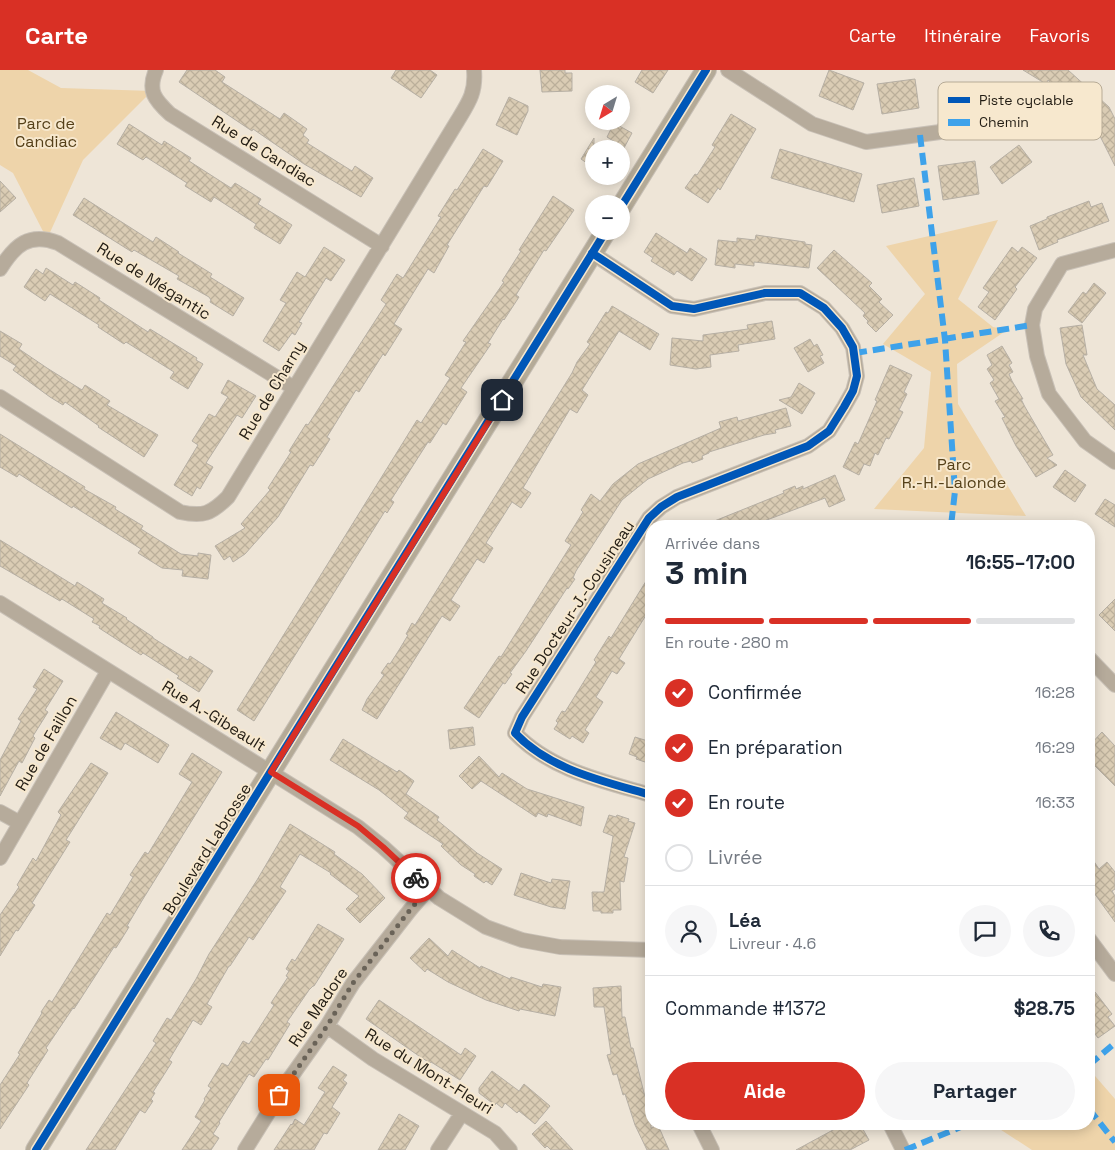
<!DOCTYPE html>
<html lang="fr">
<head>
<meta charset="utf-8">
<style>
	:root { --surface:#fff; --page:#f6f6f7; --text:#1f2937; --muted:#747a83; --line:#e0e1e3; --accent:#d93025 }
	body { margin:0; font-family:"Space Grotesk",sans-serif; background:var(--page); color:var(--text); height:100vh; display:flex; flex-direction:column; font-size:19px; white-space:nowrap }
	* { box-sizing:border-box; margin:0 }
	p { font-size:16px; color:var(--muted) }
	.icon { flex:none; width:28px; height:28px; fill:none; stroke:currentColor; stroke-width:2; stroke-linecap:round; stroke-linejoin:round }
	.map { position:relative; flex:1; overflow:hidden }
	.details { position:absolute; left:645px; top:450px; width:450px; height:610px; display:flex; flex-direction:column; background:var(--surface); border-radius:20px; box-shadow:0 2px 12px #0003 }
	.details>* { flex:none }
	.needle { width:32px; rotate:218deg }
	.controls { position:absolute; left:585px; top:15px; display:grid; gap:10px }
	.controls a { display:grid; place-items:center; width:45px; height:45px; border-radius:50%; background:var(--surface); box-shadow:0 2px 12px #0003; font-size:25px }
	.pin { position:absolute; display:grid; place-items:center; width:42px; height:42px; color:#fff; margin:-21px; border-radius:10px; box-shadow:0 2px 8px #0006 }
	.courier { position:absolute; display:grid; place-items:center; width:50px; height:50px; margin:-25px; border:4px solid #d93025; border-radius:50%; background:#fff; color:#222; box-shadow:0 1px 6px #0007 }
	.head em { font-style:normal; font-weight:600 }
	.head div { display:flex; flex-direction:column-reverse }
	.head { display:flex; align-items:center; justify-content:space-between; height:85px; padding:0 20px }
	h1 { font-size:32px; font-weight:600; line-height:38px }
	.bar { display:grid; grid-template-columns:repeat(4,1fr); gap:8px 5px; align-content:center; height:60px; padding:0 20px }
	.bar i { height:6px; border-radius:4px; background:var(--line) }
	.bar .current { background:var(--accent) }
	.bar p { grid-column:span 4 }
	.line { display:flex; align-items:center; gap:12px; padding:0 20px; border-top:1px solid var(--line) }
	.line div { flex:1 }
	.round { display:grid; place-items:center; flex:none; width:52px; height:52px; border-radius:26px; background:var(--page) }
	ol { padding:0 20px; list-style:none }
	li { display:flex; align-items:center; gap:15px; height:55px }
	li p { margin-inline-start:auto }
	li .icon { padding:5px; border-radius:50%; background:var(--accent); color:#fff; stroke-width:4 }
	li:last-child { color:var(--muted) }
	li i { width:28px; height:28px; border:2px solid var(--line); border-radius:50% }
	.cta { display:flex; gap:10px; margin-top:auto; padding:10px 20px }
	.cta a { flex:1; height:58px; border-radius:30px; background:var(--accent); color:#fff; font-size:20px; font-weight:600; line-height:58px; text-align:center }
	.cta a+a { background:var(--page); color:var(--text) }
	header { display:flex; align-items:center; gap:30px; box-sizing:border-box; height:70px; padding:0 25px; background:var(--accent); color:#fff }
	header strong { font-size:24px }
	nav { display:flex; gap:28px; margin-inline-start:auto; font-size:18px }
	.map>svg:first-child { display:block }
	.park { fill:#eed4aa }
	.building { fill:url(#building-cross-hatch); stroke:#b6afa4 }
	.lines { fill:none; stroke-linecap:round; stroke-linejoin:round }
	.minor-casing { stroke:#c8c0b6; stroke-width:16 }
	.secondary-casing { stroke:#c8c0b6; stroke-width:22 }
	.minor { stroke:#b6ab9b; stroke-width:14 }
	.secondary { stroke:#b4aa97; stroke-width:20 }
	.quiet { stroke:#3ea2ea; stroke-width:6; stroke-dasharray:12 6; stroke-linecap:butt }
	.cycleway-casing { stroke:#f7e8ce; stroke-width:11 }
	.cycleway { stroke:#0057b8; stroke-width:8 }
	.done { stroke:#6a6358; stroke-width:5; stroke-dasharray:0 9 }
	.route { stroke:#d93025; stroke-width:6 }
	.labels { text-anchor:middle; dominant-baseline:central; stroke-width:4; stroke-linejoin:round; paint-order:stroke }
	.park-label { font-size:16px; fill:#554019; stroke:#f7e8ce }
	.street-label { font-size:16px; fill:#231d14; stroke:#f7e8ce }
	.key { fill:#f7e8ce; stroke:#b7ab96; stroke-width:1 }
	.key-label { font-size:14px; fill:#231d14 }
</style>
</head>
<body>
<header>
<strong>Carte</strong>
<nav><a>Carte</a><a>Itinéraire</a><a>Favoris</a></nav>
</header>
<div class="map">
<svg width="1115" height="1080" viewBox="0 0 1115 1080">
	<defs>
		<pattern id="building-cross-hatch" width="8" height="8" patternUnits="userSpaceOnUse" patternTransform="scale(1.25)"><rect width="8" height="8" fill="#daccb4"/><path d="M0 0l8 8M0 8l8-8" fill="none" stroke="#bbaf9a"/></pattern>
	</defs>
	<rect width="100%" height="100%" fill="#eee5d7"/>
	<path class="park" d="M0 0H28L61 18 152 21 83 90 47 169 13 103 0 95Z
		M998 150 958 229 993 257 1007 260 957 294 958 334 1026 446 874 439 924 378 931 302 883 274 925 224 886 176Z
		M1089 999 1115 1029V1080H1032L992 1054H1089Z"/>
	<path class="building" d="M187 0H215L225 7 222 12 280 49 284 43 307 59 303 65 309 70 307 73 352 101 355 96 373 108 361 127 304 94 253 59 252 61 179 12Z
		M396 0H430L437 5 421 28 391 8Z
		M540 0H565V3H572V21L542 22Z
		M642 0H668L653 23 635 12Z
		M829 0 864 13 853 40 819 26Z
		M1023 0H1068L1109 37 1115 49V96L1092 50 1048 10 1046 14Z
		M915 9 919 38 882 44 877 14Z
		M509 27 528 36V41L517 65 496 55Z
		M731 44 756 59 720 120 718 118 708 133 685 118 695 104 697 105 715 77 712 75Z
		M614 53 632 63 624 78 607 67Z
		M129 54 162 75 164 71 191 88 189 91 231 118 235 113 261 129 258 134 292 155 280 174 254 158 256 154 214 127 211 132 185 116 187 113 146 87 143 90 117 74Z
		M594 68V98L581 89Z
		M1019 75 1032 92 1002 114 990 97Z
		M483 79 503 91 487 117 484 116 447 175 449 176 434 203 428 199 394 254 402 259 385 286 383 284 359 322 356 320 327 367 330 369 322 382 313 396 310 395 278 447 245 484 233 492 230 486 224 490 215 476 245 458 241 454 270 420 268 418 291 382 289 381 306 354 308 355 386 234 381 230 397 204 403 208 441 147 438 146 455 119 457 120Z
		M780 79 862 104 854 132 771 108Z
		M975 91 979 124 943 130 938 96Z
		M914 108 919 136 882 143 877 115Z
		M0 111 16 128 0 142Z
		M553 126 574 140 546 181 544 180 516 225 519 227 504 250 503 249 488 273 491 274 461 318 467 322 446 355 443 353 430 373 428 372 391 430 394 432 387 443 385 441 254 651 237 640 417 350 421 353 450 308 445 305 466 272 463 271 504 212 502 211 521 181 519 180Z
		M84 128 153 172 156 167 179 182 178 183 212 204 210 207 244 228 233 246 210 232 211 230 209 227 177 209 179 206 134 180 132 182 73 145Z
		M1089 131 1091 137 1102 133 1109 151 1057 170 1058 172 1039 180 1030 156 1047 149V147Z
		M656 163 687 183 690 178 707 189 692 211 677 201 674 205 664 199 651 191 653 188 644 182Z
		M756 165 805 172V174L812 175 809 198 754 192V196L735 194V198L715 195 718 170 737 172V168L755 170Z
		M324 177 345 190 331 211 326 208 299 252 302 253 295 265 292 263 279 281 263 271 286 233 280 230 297 202 305 207Z
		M1012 177 1018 182 1022 177 1037 188 1015 217 1017 219 995 250 978 237 989 222 983 218Z
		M834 180 872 213 869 216 882 229 879 232 893 245 876 262 867 253 868 251 863 246 865 243 817 198Z
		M46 198 73 215 75 212 100 228 99 230 148 262 150 259 197 288 196 290 203 294 188 319 170 308 174 302 126 272 124 274 98 257 99 255 50 224 45 231 24 217 36 199 43 204Z
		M1094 213 1106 223 1082 253 1068 242 1083 222 1086 224Z
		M612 236 659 264 650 280 619 261 582 320 588 325 577 343 570 339 523 418 531 423 521 438 512 432 486 473 493 478 484 493 477 489 451 530 460 536 450 551 442 546 377 649 362 640 367 629 384 605 381 603 388 593 390 594 399 580 408 565 406 564 412 553 415 555 572 303 577 292 590 274 587 272 606 242 608 243Z
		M772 251 775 269 738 275 739 281 710 285 711 297 696 299 670 295 672 268 703 271V265L748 259 747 255Z
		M1082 255 1087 285H1083L1097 319 1115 335V360L1081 327 1066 294 1060 258Z
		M0 261 22 274 19 279 47 298 82 320 85 315 110 331 107 335 158 365 144 387 98 357 99 356 65 332 63 335 50 327 13 300 16 296 0 286Z
		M810 269 814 276 817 274 823 285 820 286 824 293 808 302 794 278Z
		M1002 276 1012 293 1009 295 1013 302 1009 304 1012 311 1023 329H1021L1025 337 1053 385 1047 388 1057 395 1036 407 1016 376 1002 348 1005 347 995 331 999 329 990 313 994 310 987 299 992 295 987 285Z
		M890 295 912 305 904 322 907 324 899 340 903 342 889 369 886 368 878 385 875 383 870 396 864 394 859 405 843 397 855 372 858 374 877 331 875 330Z
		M228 310 256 326 242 348 237 345 206 393 213 397 200 419 197 417 192 426 174 415 198 375 192 371 209 344 215 347 228 327 221 323Z
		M799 313 815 323 802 344 779 330 791 327Z
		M786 338 791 356 775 360 776 363 764 365 709 382V383L702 386 703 389 692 393 691 391 683 393 648 409 622 430 576 501 573 508 575 509 568 519 567 518 526 581 510 603 512 604 505 614 503 613 479 648 464 638 499 586 501 587 571 475 565 471 583 442 581 440 591 424 600 431 613 414 638 394 721 358 719 352 737 347 738 351Z
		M0 364 85 417 84 419 116 437 115 439 143 456 141 459 181 484 198 486V483L211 485 208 509 182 506 183 500 162 498 138 483 141 479 73 436 72 438 19 404 17 407 0 397Z
		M1065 400 1086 415 1075 432 1053 417Z
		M835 405 845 430 829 437 825 428 751 456H702L784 423 783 421 795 416 796 419 803 416V419Z
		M1105 429 1115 435V457L1095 444Z
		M0 470 75 516 77 512 104 529 102 533 127 548 126 549 153 567V568L188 590 190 586 213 601 199 622 177 608 179 606 143 583 141 585 99 558 100 556 92 552 94 549 62 529 60 531 0 496Z
		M651 503V537L619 589 625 593 617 604 612 601 596 627 603 632 585 660 589 663 583 673 572 666 570 669 554 659 558 653 556 651 562 641 565 642 596 592 594 590 609 566 611 568Z
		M1115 529V561L1099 545Z
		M44 599 63 611 45 640 48 642 33 666 35 668 22 693 19 691 0 726V690L21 651 18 649 37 619 33 617Z
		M116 642 169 675 158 693 125 673 121 680 100 668Z
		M473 657 475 675 450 679 448 660Z
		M1102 662 1115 676V716L1089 690V685L1094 680 1090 675Z
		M635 667 651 672V692L649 691 648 693 636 689 637 687 629 684Z
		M343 669 397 702 399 700 414 711 406 724 439 747 437 750 477 783 502 799 492 815 486 811 484 813 474 806 475 804 461 795 441 776 443 774 404 748 408 743 379 720 330 690Z
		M192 683 222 702 143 829 127 856 129 857 116 878 114 877 74 939 73 938 46 978 48 980 27 1013 29 1015 0 1059V1015L20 984 18 983 42 943 41 942 49 930 52 932 107 843 110 845 133 807 130 805 145 782 148 784 192 712 179 704Z
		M479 686 499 707 502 703 527 719 584 737 581 756 548 744 547 747 538 743 536 747 481 711 472 719 459 706Z
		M91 693 108 703 66 770 70 772 32 833 35 835 18 861 16 860 0 886V845L19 817 17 815 33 788 36 791 61 745 58 742Z
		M609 745 616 747 617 745 629 749 628 751 635 753 624 787 628 788 624 812 620 811 621 840H613V843H601V841H593L592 822H604L613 766 603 762Z
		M290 754 335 782 334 784 362 804 385 828 360 853 346 839 359 826 330 804 331 803 300 784 280 817 286 821 253 870 249 867 230 896H229L207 934 212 937 201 955 193 950 169 990 172 992 153 1022 155 1023 151 1029 153 1031 145 1043 140 1040 115 1080H86L156 973 153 971 167 948 171 950 196 909 209 884 257 810Z
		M1089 784 1099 799 1107 792 1115 802V819L1112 821 1115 826V852L1089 816Z
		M521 803 551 813 552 809 570 811 565 839 551 837 514 825Z
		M318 854 344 869 314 916H313L309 920 287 952 290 954 268 990 266 989 254 1007 249 1004 219 1052 220 1053 213 1064 219 1068 211 1080H182L201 1051 195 1047 205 1030 204 1029 211 1018 208 1016 222 993 228 996 243 971 249 974 274 935 271 933 288 907 286 906 289 901 286 899 292 889 295 891Z
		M429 868 448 886 452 880 480 898 481 896 510 909 511 907 542 917 543 914 561 917 555 946 520 939 519 941 486 930 448 912 427 899 425 902 410 888Z
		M621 916 622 947H625L631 978H633L644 1023 651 1041V1058L658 1055 669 1080H647L635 1055 625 1024 623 1025 617 1004 613 1005 607 985 611 984 604 937H594L593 918Z
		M1095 922 1112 944 1108 947 1115 956 1098 968 1089 956V927Z
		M379 930 461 985 465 978 476 986 460 1010 431 992 430 993 419 986 366 949Z
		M333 996 347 1005 343 1010 347 1013 332 1037 340 1043 327 1064 324 1063 314 1080H274L291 1054 292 1055 295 1049 304 1055 325 1022 318 1018Z
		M492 1001 519 1021 524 1014 550 1036 535 1054 519 1041 517 1043 505 1033 502 1038 496 1033 495 1035 479 1023V1018Z
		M399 1044 419 1056 405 1080H378Z
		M546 1051 573 1080H551L547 1076 545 1078 532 1064Z
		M844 1054H860L869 1070 850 1080H796Z"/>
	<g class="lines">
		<g class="minor-casing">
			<path id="minor" d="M156 0C147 21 155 30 170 44L382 176
				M728 0 812 54 866 72 940 62 972 34
				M1115 180 1062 194 1035 239 1032 255 1037 286 1049 324 1085 371 1115 392
				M592 183 672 236 694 239 765 223H800L824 238 842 258 853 277 857 306 853 321 844 337 829 361 808 376 677 427 661 437 649 448 522 647 515 663C550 700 603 711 651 725
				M0 199C15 175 29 162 58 173L294 318
				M0 327 180 442C203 447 211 444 228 427L458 50C469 32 476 22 474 0
				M0 533 358 757 383 777 439 828 486 857 522 870 560 877 651 880
				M1089 588 1115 615
				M0 742 20 753
				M0 788 108 601
				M1089 869 1115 904
				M327 956 373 989 495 1063 510 1080
				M699 1054 712 1080
				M890 1054 903 1080
				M245 1080 288 1011 327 956 353 913 410 840 428 819
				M438 1080 462 1043"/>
		</g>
		<g class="secondary-casing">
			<path id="secondary" d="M621 137 706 0
				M36 1080 606 161"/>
		</g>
		<use href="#minor" class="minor"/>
		<use href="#secondary" class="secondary"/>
		<path class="quiet" d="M920 65 945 270 955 421 951 456
			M855 283 1032 255
			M1089 995 1115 973
			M1089 1039 1115 1072
			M905 1080 968 1054"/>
		<g class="cycleway-casing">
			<path id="cycleway" d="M621 137 706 0
				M592 183 672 236 694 239 765 223H800L824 238 842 258 853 277 857 306 853 321 844 337 829 361 808 376 677 427 661 437 649 448 522 647 515 663C550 700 603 711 651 725
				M36 1080 606 161"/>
		</g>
		<use href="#cycleway" class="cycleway"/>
	</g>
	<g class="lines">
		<path class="done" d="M279 1025 327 956 353 913 410 840 428 819 416 808"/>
		<path class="route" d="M416 808 383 777 358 756 271 702 502 330"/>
	</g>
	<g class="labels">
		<g class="park-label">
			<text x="46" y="53">Parc de<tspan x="46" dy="18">Candiac</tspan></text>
			<text x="954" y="394">Parc<tspan x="954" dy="18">R.-H.-Lalonde</tspan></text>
		</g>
		<g class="street-label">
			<text transform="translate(264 81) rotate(32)">Rue de Candiac</text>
			<text transform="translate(154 211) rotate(32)">Rue de Mégantic</text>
			<text transform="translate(272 320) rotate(-59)">Rue de Charny</text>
			<text transform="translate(575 537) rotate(-57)">Rue Docteur-J.-Cousineau</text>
			<text transform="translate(214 646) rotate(32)">Rue A.-Gibeault</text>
			<text transform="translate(46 673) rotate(-60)">Rue de Faillon</text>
			<text transform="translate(207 779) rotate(-58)">Boulevard Labrosse</text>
			<text transform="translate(318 937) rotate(-56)">Rue Madore</text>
			<text transform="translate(429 1001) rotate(32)">Rue du Mont-Fleuri</text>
		</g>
	</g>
	<rect x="938" y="12" width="164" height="58" rx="8" class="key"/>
	<rect x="948" y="27" width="22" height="6" fill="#0057b8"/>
	<rect x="948" y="49" width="22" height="7" fill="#3ea2ea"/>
	<g class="key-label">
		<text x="979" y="35">Piste cyclable</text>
		<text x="979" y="57">Chemin</text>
	</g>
</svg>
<div class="controls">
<a><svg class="needle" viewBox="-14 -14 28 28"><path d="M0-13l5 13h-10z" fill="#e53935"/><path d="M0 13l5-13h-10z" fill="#747a83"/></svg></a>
<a>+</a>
<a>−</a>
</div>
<div class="pin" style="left:279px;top:1025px;background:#ea580c"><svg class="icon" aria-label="bag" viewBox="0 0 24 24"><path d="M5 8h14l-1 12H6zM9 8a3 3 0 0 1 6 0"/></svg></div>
<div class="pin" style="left:502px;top:330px;background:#1f2937"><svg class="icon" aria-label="home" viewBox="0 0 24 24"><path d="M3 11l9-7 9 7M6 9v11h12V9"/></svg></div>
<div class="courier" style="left:416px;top:808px"><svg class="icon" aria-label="bike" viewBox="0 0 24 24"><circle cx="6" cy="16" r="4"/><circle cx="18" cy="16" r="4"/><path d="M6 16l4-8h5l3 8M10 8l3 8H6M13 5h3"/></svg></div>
<section class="details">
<div class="head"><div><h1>3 min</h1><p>Arrivée dans</p></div><em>16:55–17:00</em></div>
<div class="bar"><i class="current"></i><i class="current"></i><i class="current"></i><i></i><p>En route · 280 m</p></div>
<ol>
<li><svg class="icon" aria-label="check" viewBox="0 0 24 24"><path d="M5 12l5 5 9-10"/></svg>Confirmée<p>16:28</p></li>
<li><svg class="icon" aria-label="check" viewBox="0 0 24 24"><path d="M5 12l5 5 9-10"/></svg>En préparation<p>16:29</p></li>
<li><svg class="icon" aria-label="check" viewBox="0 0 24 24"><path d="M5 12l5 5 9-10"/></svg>En route<p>16:33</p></li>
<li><i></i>Livrée</li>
</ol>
<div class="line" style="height:90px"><a class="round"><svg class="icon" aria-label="person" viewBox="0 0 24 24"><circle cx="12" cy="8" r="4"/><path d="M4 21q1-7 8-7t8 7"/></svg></a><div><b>Léa</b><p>Livreur · 4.6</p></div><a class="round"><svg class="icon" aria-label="chat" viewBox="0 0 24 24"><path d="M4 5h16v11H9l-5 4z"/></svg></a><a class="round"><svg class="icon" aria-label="phone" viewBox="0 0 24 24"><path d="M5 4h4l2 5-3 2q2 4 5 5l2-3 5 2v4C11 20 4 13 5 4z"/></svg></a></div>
<div class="line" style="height:65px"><div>Commande #1372</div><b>$28.75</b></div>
<div class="cta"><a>Aide</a><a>Partager</a></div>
</section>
</div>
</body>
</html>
